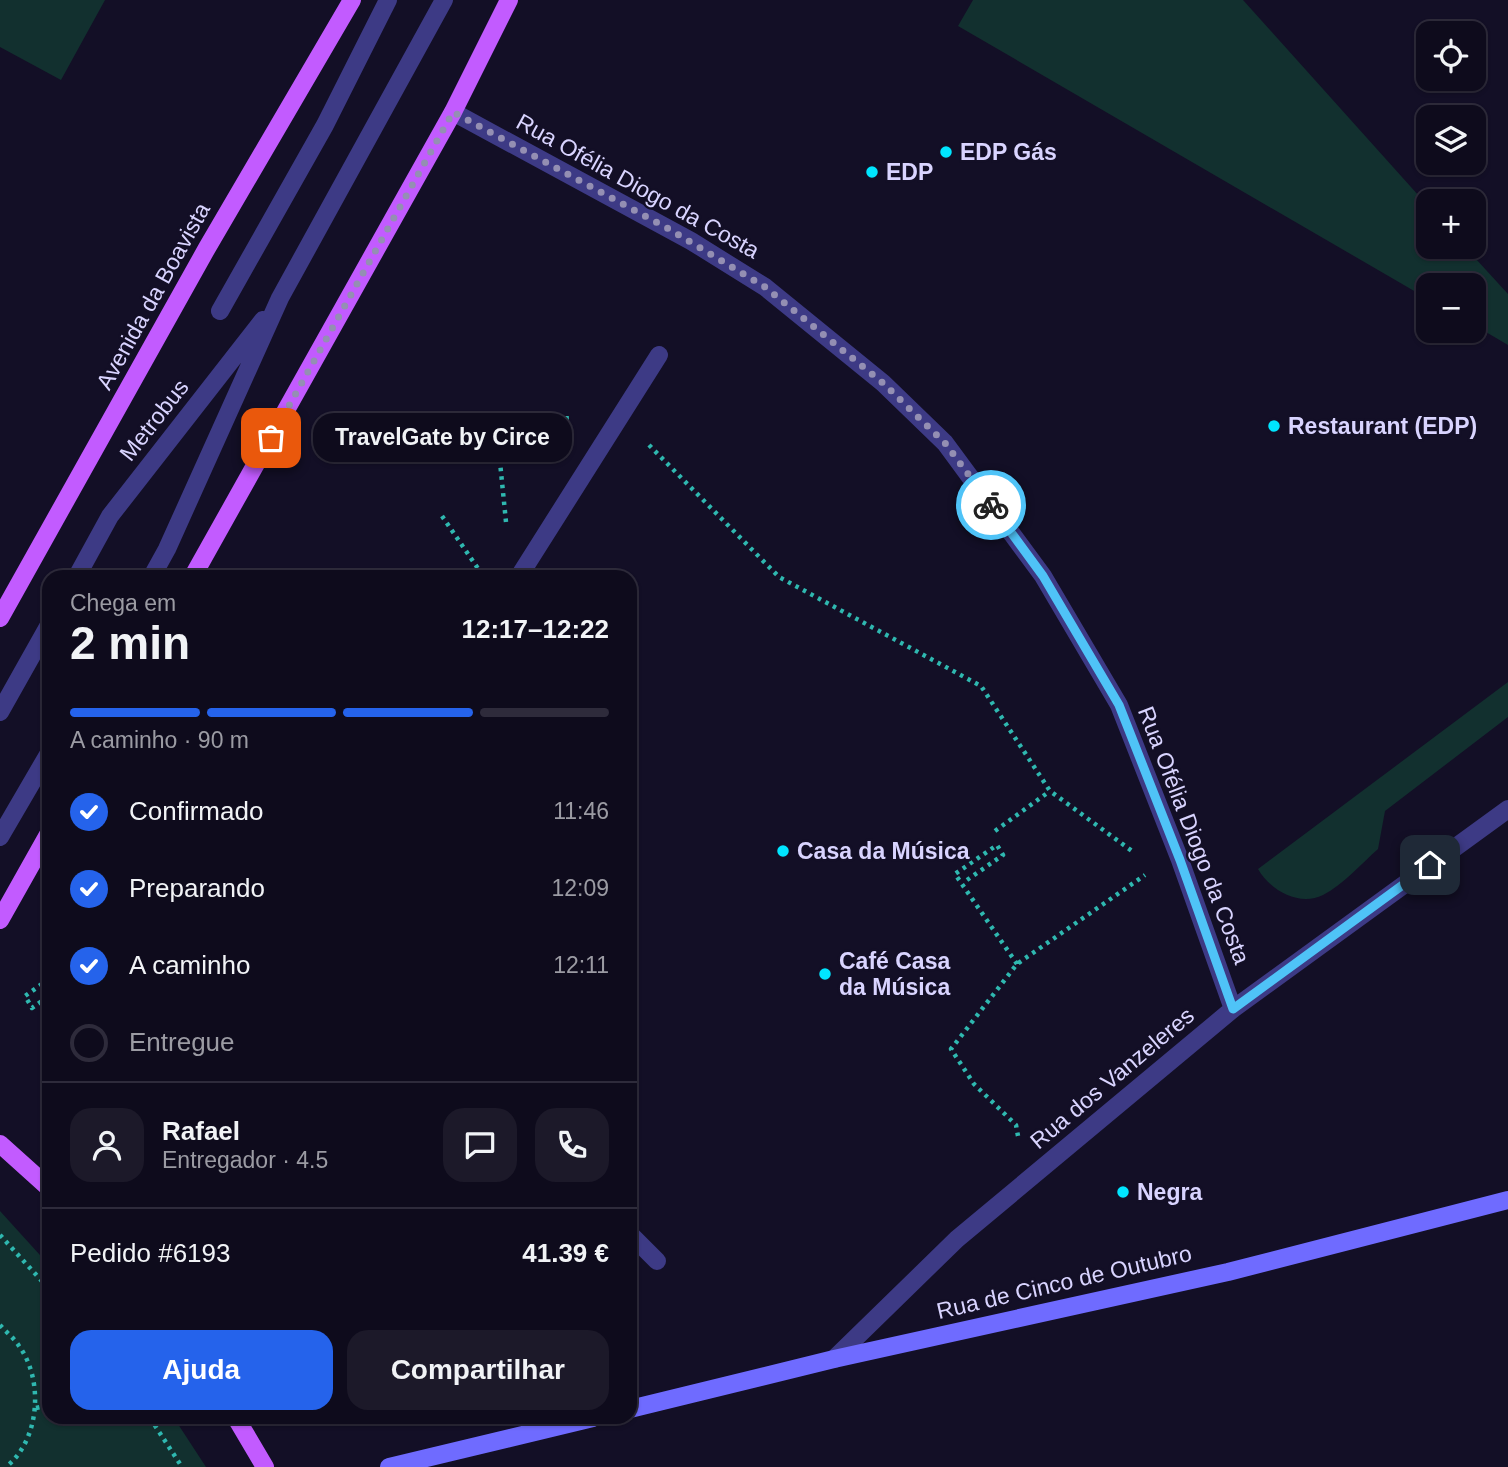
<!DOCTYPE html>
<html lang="pt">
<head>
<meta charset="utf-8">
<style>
	:root { --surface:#0e0b1c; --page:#1c1929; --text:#f1f3f6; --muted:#9b9ba3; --line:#2e2b3b; --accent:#2563eb }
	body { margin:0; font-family:Arial,sans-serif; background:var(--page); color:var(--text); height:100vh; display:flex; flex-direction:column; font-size:26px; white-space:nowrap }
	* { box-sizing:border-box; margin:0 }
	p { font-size:23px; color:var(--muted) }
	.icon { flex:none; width:38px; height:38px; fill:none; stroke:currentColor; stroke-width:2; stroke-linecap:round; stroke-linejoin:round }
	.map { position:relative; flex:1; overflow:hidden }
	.panel { position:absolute; left:42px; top:570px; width:595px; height:854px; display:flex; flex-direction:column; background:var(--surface); border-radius:21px; box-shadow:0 2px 5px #0004,0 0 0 2px var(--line) }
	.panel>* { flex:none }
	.tools { position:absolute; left:1416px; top:21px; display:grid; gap:14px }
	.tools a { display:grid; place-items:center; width:70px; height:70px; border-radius:14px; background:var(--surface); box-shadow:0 2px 5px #0004,0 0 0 2px var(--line); font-size:35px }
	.pin { position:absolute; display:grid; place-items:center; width:60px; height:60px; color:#fff; margin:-30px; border-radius:14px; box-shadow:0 4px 10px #0006 }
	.courier { position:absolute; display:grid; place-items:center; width:70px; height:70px; margin:-35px; border:5px solid #4fc3f7; border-radius:50%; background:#fff; color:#222; box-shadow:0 2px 9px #0007 }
	.bubble { position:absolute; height:49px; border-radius:21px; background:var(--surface); box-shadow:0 2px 5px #0004,0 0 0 2px var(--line); font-size:23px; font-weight:800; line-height:49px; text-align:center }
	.overview em { font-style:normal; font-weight:800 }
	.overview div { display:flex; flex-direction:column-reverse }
	.overview { display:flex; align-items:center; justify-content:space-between; height:119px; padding:0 28px }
	h1 { font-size:46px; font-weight:800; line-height:52px }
	.bar { display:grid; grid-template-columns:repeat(4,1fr); gap:10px 7px; align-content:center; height:84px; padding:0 28px }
	.bar i { height:9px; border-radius:5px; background:var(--line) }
	.bar .selected { background:var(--accent) }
	.bar p { grid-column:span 4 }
	.line { display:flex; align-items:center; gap:18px; padding:0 28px; border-top:2px solid var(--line) }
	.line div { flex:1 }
	.round { display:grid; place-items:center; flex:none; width:74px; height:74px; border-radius:21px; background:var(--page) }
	ol { padding:0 28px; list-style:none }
	li { display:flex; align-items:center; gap:21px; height:77px }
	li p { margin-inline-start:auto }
	li .icon { padding:7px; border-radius:50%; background:var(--accent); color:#fff; stroke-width:4 }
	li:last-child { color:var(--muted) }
	li i { width:38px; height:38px; border:4px solid var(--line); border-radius:50% }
	.cta { display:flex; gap:14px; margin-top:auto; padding:14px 28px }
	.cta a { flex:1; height:80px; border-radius:21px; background:var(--accent); color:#fff; font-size:28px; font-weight:800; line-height:80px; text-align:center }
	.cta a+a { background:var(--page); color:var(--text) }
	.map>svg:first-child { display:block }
	.green { fill:#12302f }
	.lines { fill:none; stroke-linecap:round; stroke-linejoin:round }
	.path { stroke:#2fb8b0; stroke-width:4.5; stroke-dasharray:3.5 5; stroke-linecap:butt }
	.lane { stroke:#3d3a85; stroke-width:18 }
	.street { stroke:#3d3a85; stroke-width:18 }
	.secondary { stroke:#6f6bff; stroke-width:18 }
	.primary { stroke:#c25bff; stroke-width:18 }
	.done { stroke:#948fb3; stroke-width:7; stroke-dasharray:0 12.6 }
	.route { stroke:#4fc3f7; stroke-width:9 }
	.poi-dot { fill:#00e5ff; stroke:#130f26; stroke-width:2.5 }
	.labels { text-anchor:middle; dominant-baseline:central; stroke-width:5; stroke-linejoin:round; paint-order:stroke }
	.poi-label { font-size:23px; font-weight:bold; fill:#d9d4ff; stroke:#130f26; text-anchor:start }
	.street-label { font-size:23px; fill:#d9d4ff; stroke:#130f26 }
</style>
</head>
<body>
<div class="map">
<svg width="1508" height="1467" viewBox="0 0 1508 1467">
	<rect width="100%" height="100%" fill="#130f26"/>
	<path class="green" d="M0 0H105L61 80 0 47Z
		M973 0H1243L1428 206V247H1465L1508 294V345L1474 325V285H1428V299L958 26Z
		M1508 682V717L1385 811 1378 849C1362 863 1343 885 1323 895 1299 907 1270 890 1258 869Z
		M0 1211 49 1265V1418H174L206 1467H0Z"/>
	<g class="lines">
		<path class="path" d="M649 445 779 577 981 686 1050 791 1132 851
			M442 516 479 570
			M506 522 496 422 572 418
			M995 831 1050 791
			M967 880 1003 855 997 845 955 874 1017 964
			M49 979 25 996 32 1008 49 996
			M1018 1136 1016 1125 974 1084 951 1049 1017 964 1145 875
			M0 1235 49 1289
			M0 1325C6 1332 14 1338 19 1346 44 1380 40 1440 6 1467
			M36 1408 49 1405
			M150 1418 182 1467"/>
		<path class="lane" d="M220 311 325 125 388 0
			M76 578 110 516 263 320
			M151 578 167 549 280 298 444 0
			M518 578 659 355
			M0 712 49 625
			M0 837 49 753
			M630 1234 657 1261"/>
		<path class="street" d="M453 112 691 241 765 287 883 383 945 443 1043 576 1119 705 1180 860 1233 1009
			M834 1359 957 1239 1233 1009 1508 809"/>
		<path class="secondary" d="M630 1409 834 1359 1228 1272 1508 1200
			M389 1467 593 1418"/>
		<path class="primary" d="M192 578 453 112 509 0
			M0 618 207 248 352 0
			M0 920 49 833
			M0 1144 49 1188
			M236 1418 265 1467"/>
	</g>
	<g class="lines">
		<path class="done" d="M271 438 453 112 669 229 765 287 883 383 945 443 991 505"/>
		<path class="route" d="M991 505 1043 576 1119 705 1180 860 1233 1009 1430 865"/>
	</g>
	<g class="poi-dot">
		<circle cx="946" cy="152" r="7"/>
		<circle cx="872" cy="172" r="7"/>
		<circle cx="1274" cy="426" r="7"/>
		<circle cx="783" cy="851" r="7"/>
		<circle cx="825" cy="974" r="7"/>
		<circle cx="1123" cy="1192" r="7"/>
	</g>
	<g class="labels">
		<g class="poi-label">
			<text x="960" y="152">EDP Gás</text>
			<text x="886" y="172">EDP</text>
			<text x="1288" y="426">Restaurant (EDP)</text>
			<text x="797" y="851">Casa da Música</text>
			<text x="839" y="961">Café Casa<tspan x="839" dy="26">da Música</tspan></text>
			<text x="1137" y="1192">Negra</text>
		</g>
		<g class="street-label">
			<text transform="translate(638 186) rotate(29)">Rua Ofélia Diogo da Costa</text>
			<text transform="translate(153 296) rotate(-61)">Avenida da Boavista</text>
			<text transform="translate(154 420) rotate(-52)">Metrobus</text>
			<text transform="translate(1194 835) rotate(69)">Rua Ofélia Diogo da Costa</text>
			<text transform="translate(1112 1078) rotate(-40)">Rua dos Vanzeleres</text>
			<text transform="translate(1064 1282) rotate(-13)">Rua de Cinco de Outubro</text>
		</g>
	</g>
</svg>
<div class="tools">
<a><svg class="icon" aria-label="locate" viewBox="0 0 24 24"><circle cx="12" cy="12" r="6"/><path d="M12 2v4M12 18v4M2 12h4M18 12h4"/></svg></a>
<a><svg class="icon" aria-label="layers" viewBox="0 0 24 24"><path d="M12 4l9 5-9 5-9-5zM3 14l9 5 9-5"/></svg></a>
<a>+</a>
<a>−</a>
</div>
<div class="pin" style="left:271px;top:438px;background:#ea580c"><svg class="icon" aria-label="bag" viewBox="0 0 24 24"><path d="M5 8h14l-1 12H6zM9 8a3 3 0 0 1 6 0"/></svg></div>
<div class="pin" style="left:1430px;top:865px;background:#1f2937"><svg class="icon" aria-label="home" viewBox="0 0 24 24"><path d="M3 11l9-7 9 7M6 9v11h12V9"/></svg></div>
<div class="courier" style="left:991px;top:505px"><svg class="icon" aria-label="bike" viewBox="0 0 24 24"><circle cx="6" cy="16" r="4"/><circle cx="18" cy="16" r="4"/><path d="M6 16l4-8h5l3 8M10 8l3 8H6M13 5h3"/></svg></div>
<div class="bubble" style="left:313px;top:413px;width:259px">TravelGate by Circe</div>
<section class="panel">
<div class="overview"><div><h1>2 min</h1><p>Chega em</p></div><em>12:17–12:22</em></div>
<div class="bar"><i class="selected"></i><i class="selected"></i><i class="selected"></i><i></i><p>A caminho · 90 m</p></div>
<ol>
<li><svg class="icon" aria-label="check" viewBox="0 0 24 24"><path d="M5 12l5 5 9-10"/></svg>Confirmado<p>11:46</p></li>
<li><svg class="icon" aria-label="check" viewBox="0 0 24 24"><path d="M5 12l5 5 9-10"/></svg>Preparando<p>12:09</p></li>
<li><svg class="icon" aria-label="check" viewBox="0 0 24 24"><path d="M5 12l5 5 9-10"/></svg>A caminho<p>12:11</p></li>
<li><i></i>Entregue</li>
</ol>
<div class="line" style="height:126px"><a class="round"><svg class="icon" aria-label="person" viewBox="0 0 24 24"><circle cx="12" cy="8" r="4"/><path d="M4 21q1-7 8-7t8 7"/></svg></a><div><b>Rafael</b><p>Entregador · 4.5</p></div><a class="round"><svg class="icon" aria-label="chat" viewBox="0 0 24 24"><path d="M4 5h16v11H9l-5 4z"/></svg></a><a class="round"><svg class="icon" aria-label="phone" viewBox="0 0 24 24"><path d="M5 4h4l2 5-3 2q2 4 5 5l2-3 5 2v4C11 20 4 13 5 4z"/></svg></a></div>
<div class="line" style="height:91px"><div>Pedido #6193</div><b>41.39 €</b></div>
<div class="cta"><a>Ajuda</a><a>Compartilhar</a></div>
</section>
</div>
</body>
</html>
